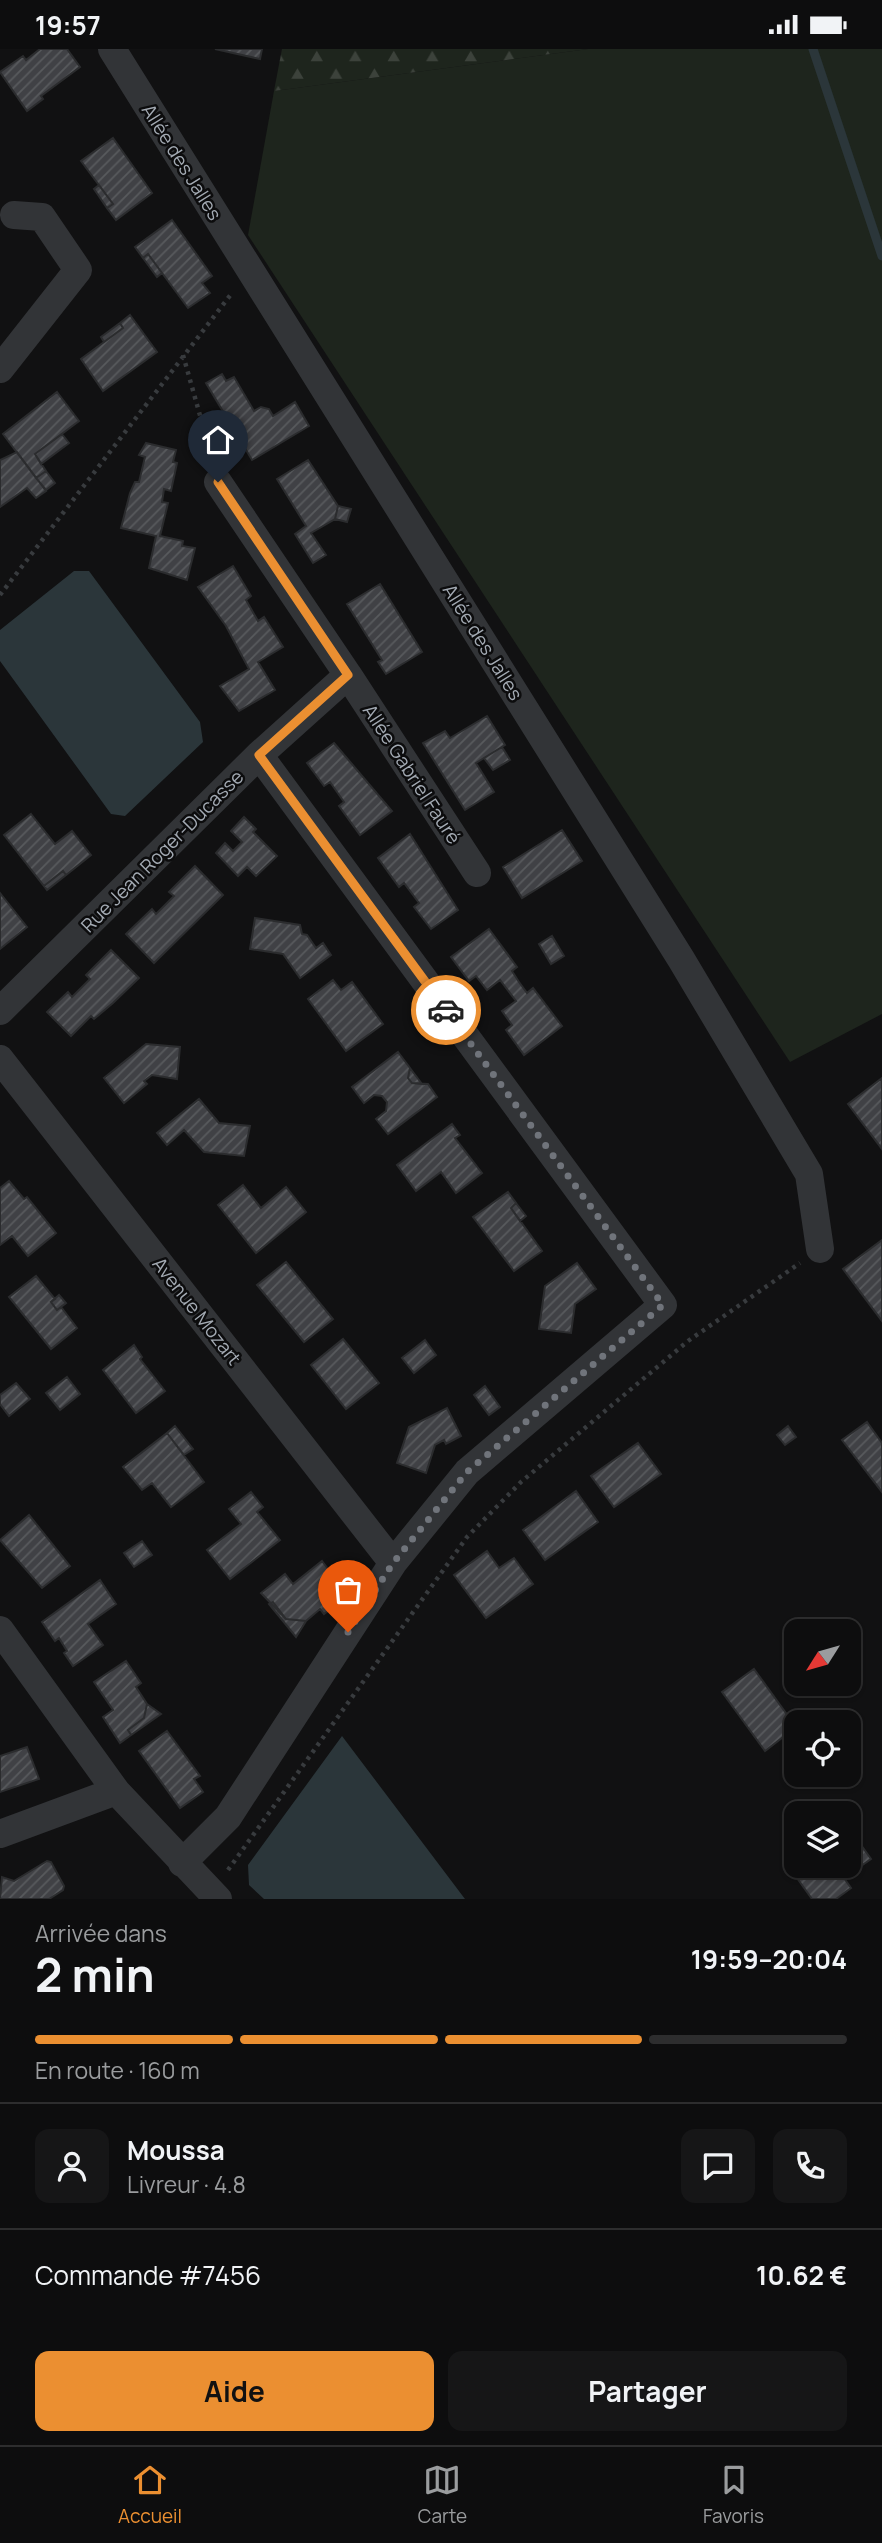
<!DOCTYPE html>
<html lang="fr">
<head>
<meta charset="utf-8">
<style>
	:root { --surface:#0d0d0e; --page:#161617; --text:#f1f3f6; --muted:#9a9c9e; --line:#2d2d2e; --accent:#eb8f31 }
	body { margin:0; font-family:Manrope,sans-serif; background:var(--page); color:var(--text); height:100vh; display:flex; flex-direction:column; font-size:26px; white-space:nowrap }
	* { box-sizing:border-box; margin:0 }
	p { font-size:23px; color:var(--muted) }
	.icon { flex:none; width:38px; height:38px; fill:none; stroke:currentColor; stroke-width:2; stroke-linecap:round; stroke-linejoin:round }
	.map { position:relative; height:1850px; overflow:hidden }
	.side { display:flex; flex-direction:column; background:var(--surface); flex:1 }
	.side>* { flex:none }
	.needle { width:46px; rotate:233deg }
	.controls { position:absolute; left:784px; top:1570px; display:grid; gap:14px }
	.controls a { display:grid; place-items:center; width:77px; height:77px; border-radius:14px; background:var(--surface); box-shadow:0 2px 5px #0004,0 0 0 2px var(--line); font-size:35px }
	.pin { position:absolute; display:grid; place-items:center; width:60px; height:60px; color:#fff; margin:-72px -30px; border-radius:50% 50% 50% 0; rotate:-45deg; box-shadow:0 0 7px #0007 }
	.pin .icon { rotate:45deg }
	.courier { position:absolute; display:grid; place-items:center; width:70px; height:70px; margin:-35px; border:5px solid #eb8f31; border-radius:50%; background:#fff; color:#222; box-shadow:0 2px 9px #0007 }
	.overview em { font-style:normal; font-weight:700 }
	.overview div { display:flex; flex-direction:column-reverse }
	.overview { display:flex; align-items:center; justify-content:space-between; height:119px; padding:0 35px }
	h1 { font-size:46px; font-weight:700; line-height:52px }
	.bar { display:grid; grid-template-columns:repeat(4,1fr); gap:10px 7px; align-content:center; height:84px; padding:0 35px }
	.bar i { height:9px; border-radius:5px; background:var(--line) }
	.bar .selected { background:var(--accent) }
	.bar p { grid-column:span 4 }
	.line { display:flex; align-items:center; gap:18px; padding:0 35px; border-top:2px solid var(--line) }
	.line div { flex:1 }
	.round { display:grid; place-items:center; flex:none; width:74px; height:74px; border-radius:14px; background:var(--page) }
	.button { display:flex; gap:14px; margin-top:auto; padding:14px 35px }
	.button a { flex:1; height:80px; border-radius:14px; background:var(--accent); color:#111; font-size:28px; font-weight:700; line-height:80px; text-align:center }
	.button a+a { background:var(--page); color:var(--text) }
	.status { display:flex; justify-content:space-between; align-items:center; height:49px; padding:0 35px; background:var(--surface); direction:ltr }
	.status svg { height:19px; fill:currentColor }
	.menu { display:flex; justify-content:space-around; align-items:center; height:98px; border-top:2px solid var(--line); background:var(--surface); font-size:19px; color:var(--muted) }
	.menu a { display:grid; justify-items:center; gap:4px }
	.menu .selected { color:var(--accent) }
	.map>svg:first-child { display:block }
	.grass { fill:#1e251d }
	.forest { fill:url(#forest-firs) }
	.water { fill:#2b363a }
	.lines { fill:none; stroke-linecap:round; stroke-linejoin:round }
	.stream { stroke:#2b363a; stroke-width:9 }
	.building { fill:url(#building-hatch); stroke:#2b2c2e; stroke-width:2 }
	.path { stroke:#383b3e; stroke-width:4.5; stroke-dasharray:3.5 5; stroke-linecap:butt }
	.minor { stroke:#323437; stroke-width:28 }
	.done { stroke:#70747b; stroke-width:7; stroke-dasharray:0 12.6 }
	.route { stroke:#eb8f31; stroke-width:9 }
	.labels { text-anchor:middle; dominant-baseline:central; stroke-width:5; stroke-linejoin:round; paint-order:stroke }
	.street-label { font-size:19px; fill:#a3aab3; stroke:#0c0c0d }
</style>
</head>
<body>
<div class="status"><b>19:57</b><svg viewBox="0 0 49 12"><path d="M0 12V9h3v3zM5 12V6h3v6zM10 12V3h3v9zM15 12V0h3v12zM26 1h20v11H26zM47 4h2v5h-2z"/></svg></div>
<div class="map">
<svg width="882" height="1850" viewBox="0 0 882 1850">
	<defs>
		<pattern id="forest-firs" width="22" height="20" patternUnits="userSpaceOnUse" patternTransform="scale(1.75)"><rect width="22" height="20" fill="#1e251d"/><path d="M5 1l3.5 6h-7zM16 11l3.5 6h-7z" fill="#3c423b"/></pattern>
		<pattern id="building-hatch" width="6" height="6" patternUnits="userSpaceOnUse" patternTransform="scale(1.75)"><rect width="6" height="6" fill="#404145"/><path d="M-1 1l2-2M0 6l6-6M5 7l2-2" fill="none" stroke="#585a5d"/></pattern>
	</defs>
	<rect width="100%" height="100%" fill="#111112"/>
	<path class="grass" d="M588 0H882V965L790 1013 248 186 274 42Z"/>
	<path class="forest" d="M282 0H588L274 42Z"/>
	<path class="water" d="M74 522H89L200 673 203 693 125 767 111 765 0 612V581Z
		M342 1687 465 1850H264L249 1836 248 1816Z"/>
	<g class="lines">
		<path class="stream" d="M813 0 882 207"/>
	</g>
	<path class="building" d="M40 0H67L80 18 41 47 43 50 27 62 0 23 23 7 26 11Z
		M215 0H262L260 10Z
		M113 89 152 144 116 171 107 159 113 155 81 112Z
		M99 136 113 155 107 159 94 140Z
		M172 171 212 227 202 234 210 244 188 259 148 205 143 209 135 198Z
		M148 205 162 224 157 228 143 209Z
		M130 266 157 303 103 342 81 310 123 279 120 274Z
		M120 274 123 279 104 293 101 288Z
		M222 325 226 332 234 328 254 362 261 358 269 360 273 367 295 353 309 377 252 411 206 334Z
		M57 343 79 372 35 405 46 422 36 429 3 385Z
		M62 385 69 394 41 415 35 405Z
		M146 394 176 401 173 413 177 414 171 442 164 440 162 453 168 454 160 487 183 492 182 497 195 499 187 531 149 519 156 487 121 479 130 444 135 433H139L145 408 139 406Z
		M17 403 46 442 36 449 27 439 0 458V411Z
		M308 411 338 457 335 470 311 484 326 506 313 514 295 485 306 477 277 430Z
		M46 422 55 434 46 441 36 429Z
		M338 457 351 460 347 473 335 470Z
		M233 517 251 547 246 551 258 572 264 568 283 598 258 613 275 641 239 662 220 637 249 620 226 577 198 538Z
		M380 535 422 603 386 625 378 613 382 611 347 555Z
		M487 667 505 696 476 714 494 743 465 761 423 694 445 682 450 689Z
		M334 694 392 762 360 786 339 757 344 753 330 733 324 737 307 714Z
		M502 698 510 711 493 721 484 709Z
		M31 765 55 795 72 782 91 806 66 826 63 822 44 837 4 786Z
		M244 768 256 780 253 783 277 807 256 827 247 818 238 827 216 804 225 794 233 802 242 793 231 782Z
		M562 781 582 812 522 849 503 818Z
		M410 785 458 861 431 880 414 858 419 854 404 834 399 838 378 809Z
		M195 817 223 846 154 914 126 885 152 860 156 865 174 847 169 843Z
		M63 822 66 826 47 841 44 837Z
		M0 844 27 878 0 900Z
		M255 869 300 876 302 885 307 886 316 899 323 894 331 906 300 929 283 905 250 900Z
		M489 880 517 918 512 922 519 933 527 944 533 939 562 977 524 1006 506 981 512 976 502 962 516 952 500 931 487 941 476 927 469 932 451 908Z
		M552 887 564 907 551 915 539 895Z
		M111 901 139 929 113 954 94 970 91 967 71 987 47 963 68 943 72 948 90 930 86 926Z
		M333 931 341 941 352 933 383 975 346 1002 308 950Z
		M146 995 180 998 177 1030 152 1026 144 1032 147 1035 124 1054 104 1029Z
		M398 1003 410 1019 408 1029 412 1034 428 1035 437 1048 388 1085 376 1070 386 1062 387 1053 382 1047 374 1046 364 1054 352 1038Z
		M410 1019 422 1035 412 1034 408 1029Z
		M882 1029V1100L848 1055Z
		M199 1050 219 1074 250 1077 244 1107 204 1103 184 1081 167 1096 157 1084Z
		M452 1075 460 1086 455 1089 482 1124 456 1144 441 1123 416 1142 397 1116Z
		M9 1132 24 1150 27 1148 56 1184 28 1207 12 1187 0 1196V1139Z
		M243 1136 261 1159 286 1138 306 1163 256 1204 218 1156Z
		M508 1143 516 1154 511 1159 542 1202 514 1222 473 1168Z
		M516 1154 526 1167 520 1172 511 1159Z
		M882 1191V1272L843 1220Z
		M286 1213 333 1270 304 1293 257 1236Z
		M577 1214 596 1240 575 1255 571 1284 539 1280 545 1237Z
		M36 1227 55 1250 51 1253 57 1261 61 1258 77 1279 51 1300 9 1248Z
		M59 1246 66 1254 57 1261 51 1253Z
		M343 1290 379 1334 346 1360 311 1316Z
		M425 1291 436 1306 414 1324 402 1309Z
		M134 1296 142 1308 140 1310 165 1342 136 1364 103 1321Z
		M67 1328 80 1345 60 1361 46 1344Z
		M16 1334 30 1350 9 1367 0 1355V1346Z
		M485 1337 500 1358 489 1366 474 1346Z
		M447 1359 461 1387 446 1395 444 1391 435 1396 426 1424 397 1414 409 1378Z
		M867 1373 882 1394V1443L842 1391Z
		M175 1377 193 1400 184 1406 167 1384Z
		M788 1377 796 1388 785 1396 777 1386Z
		M167 1384 204 1433 171 1458 152 1434 142 1441 123 1418Z
		M638 1394 661 1425 614 1458 591 1427Z
		M576 1442 598 1473 545 1511 523 1481Z
		M251 1443 263 1458 257 1463 280 1491 230 1530 207 1501 241 1475 229 1460Z
		M29 1466 70 1517 42 1539 0 1491Z
		M142 1492 152 1506 134 1518 124 1504Z
		M487 1502 499 1519 514 1509 533 1535 486 1569 454 1526Z
		M322 1512 348 1546 324 1565 320 1560 306 1572 286 1570 261 1544 285 1525 293 1535Z
		M100 1531 116 1555 88 1575 103 1596 73 1617 64 1604 67 1602 59 1589 55 1592 42 1573Z
		M273 1553 286 1570 306 1572 296 1588 269 1555Z
		M126 1612 141 1634 136 1638 147 1655 144 1669 128 1681 131 1686 120 1694 103 1668 113 1661 94 1633Z
		M754 1620 796 1678 765 1702 722 1643Z
		M147 1655 161 1665 131 1686 128 1681 144 1669Z
		M167 1682 200 1727 194 1730 203 1743 180 1759 139 1702Z
		M27 1698 39 1730 0 1743V1707Z
		M849 1779 871 1810 844 1829 851 1839 836 1850H812L797 1829 815 1816H849Z
		M47 1812 51 1813 64 1837 63 1841 49 1850H0L2 1828 14 1832Z"/>
	<g class="lines">
		<path class="path" d="M183 306 212 409
			M0 546 232 244
			M228 1821 467 1488 521 1433 688 1292 800 1214"/>
		<path class="minor" d="M112 0 681 910 809 1125 820 1200
			M0 320 78 221 42 168 14 166
			M218 433 348 626 259 706
			M348 626 477 824
			M0 962 259 706 663 1256 467 1423 393 1514 228 1768 182 1814
			M0 1010 393 1514
			M0 1581 116 1742 218 1850
			M0 1785 116 1742"/>
	</g>
	<g class="lines">
		<path class="done" d="M348 1583 393 1514 467 1423 663 1256 446 961"/>
		<path class="route" d="M218 433 348 626 259 706 446 961"/>
	</g>
	<g class="labels">
		<g class="street-label">
			<text transform="translate(182 113) rotate(58)">Allée des Jalles</text>
			<text transform="translate(483 593) rotate(58)">Allée des Jalles</text>
			<text transform="translate(412 725) rotate(57)">Allée Gabriel Fauré</text>
			<text transform="translate(162 802) rotate(-45)">Rue Jean Roger-Ducasse</text>
			<text transform="translate(197 1262) rotate(52)">Avenue Mozart</text>
		</g>
	</g>
</svg>
<div class="controls">
<a><svg class="needle" viewBox="-14 -14 28 28"><path d="M0-13l5 13h-10z" fill="#e53935"/><path d="M0 13l5-13h-10z" fill="#9a9c9e"/></svg></a>
<a><svg class="icon" aria-label="locate" viewBox="0 0 24 24"><circle cx="12" cy="12" r="6"/><path d="M12 2v4M12 18v4M2 12h4M18 12h4"/></svg></a>
<a><svg class="icon" aria-label="layers" viewBox="0 0 24 24"><path d="M12 4l9 5-9 5-9-5zM3 14l9 5 9-5"/></svg></a>
</div>
<div class="pin" style="left:348px;top:1583px;background:#ea580c"><svg class="icon" aria-label="bag" viewBox="0 0 24 24"><path d="M5 8h14l-1 12H6zM9 8a3 3 0 0 1 6 0"/></svg></div>
<div class="pin" style="left:218px;top:433px;background:#1f2937"><svg class="icon" aria-label="home" viewBox="0 0 24 24"><path d="M3 11l9-7 9 7M6 9v11h12V9"/></svg></div>
<div class="courier" style="left:446px;top:961px"><svg class="icon" aria-label="car" viewBox="0 0 24 24"><path d="M5 17H2v-5l4-1 3-4h7l3 4 3 1v5h-3M9 17h6M6 11h13"/><circle cx="7" cy="17" r="2"/><circle cx="17" cy="17" r="2"/></svg></div>
</div>
<section class="side">
<div class="overview"><div><h1>2 min</h1><p>Arrivée dans</p></div><em>19:59–20:04</em></div>
<div class="bar"><i class="selected"></i><i class="selected"></i><i class="selected"></i><i></i><p>En route · 160 m</p></div>
<div class="line" style="height:126px"><a class="round"><svg class="icon" aria-label="person" viewBox="0 0 24 24"><circle cx="12" cy="8" r="4"/><path d="M4 21q1-7 8-7t8 7"/></svg></a><div><b>Moussa</b><p>Livreur · 4.8</p></div><a class="round"><svg class="icon" aria-label="chat" viewBox="0 0 24 24"><path d="M4 5h16v11H9l-5 4z"/></svg></a><a class="round"><svg class="icon" aria-label="phone" viewBox="0 0 24 24"><path d="M5 4h4l2 5-3 2q2 4 5 5l2-3 5 2v4C11 20 4 13 5 4z"/></svg></a></div>
<div class="line" style="height:91px"><div>Commande #7456</div><b>10.62 €</b></div>
<div class="button"><a>Aide</a><a>Partager</a></div>
</section>
<nav class="menu">
<a class="selected"><svg class="icon" aria-label="home" viewBox="0 0 24 24"><path d="M3 11l9-7 9 7M6 9v11h12V9"/></svg>Accueil</a>
<a><svg class="icon" aria-label="map" viewBox="0 0 24 24"><path d="M3 6l6-2 6 2 6-2v14l-6 2-6-2-6 2zM9 4v14M15 6v14"/></svg>Carte</a>
<a><svg class="icon" aria-label="saved" viewBox="0 0 24 24"><path d="M7 4h10v16l-5-4-5 4z"/></svg>Favoris</a>
</nav>
</body>
</html>
